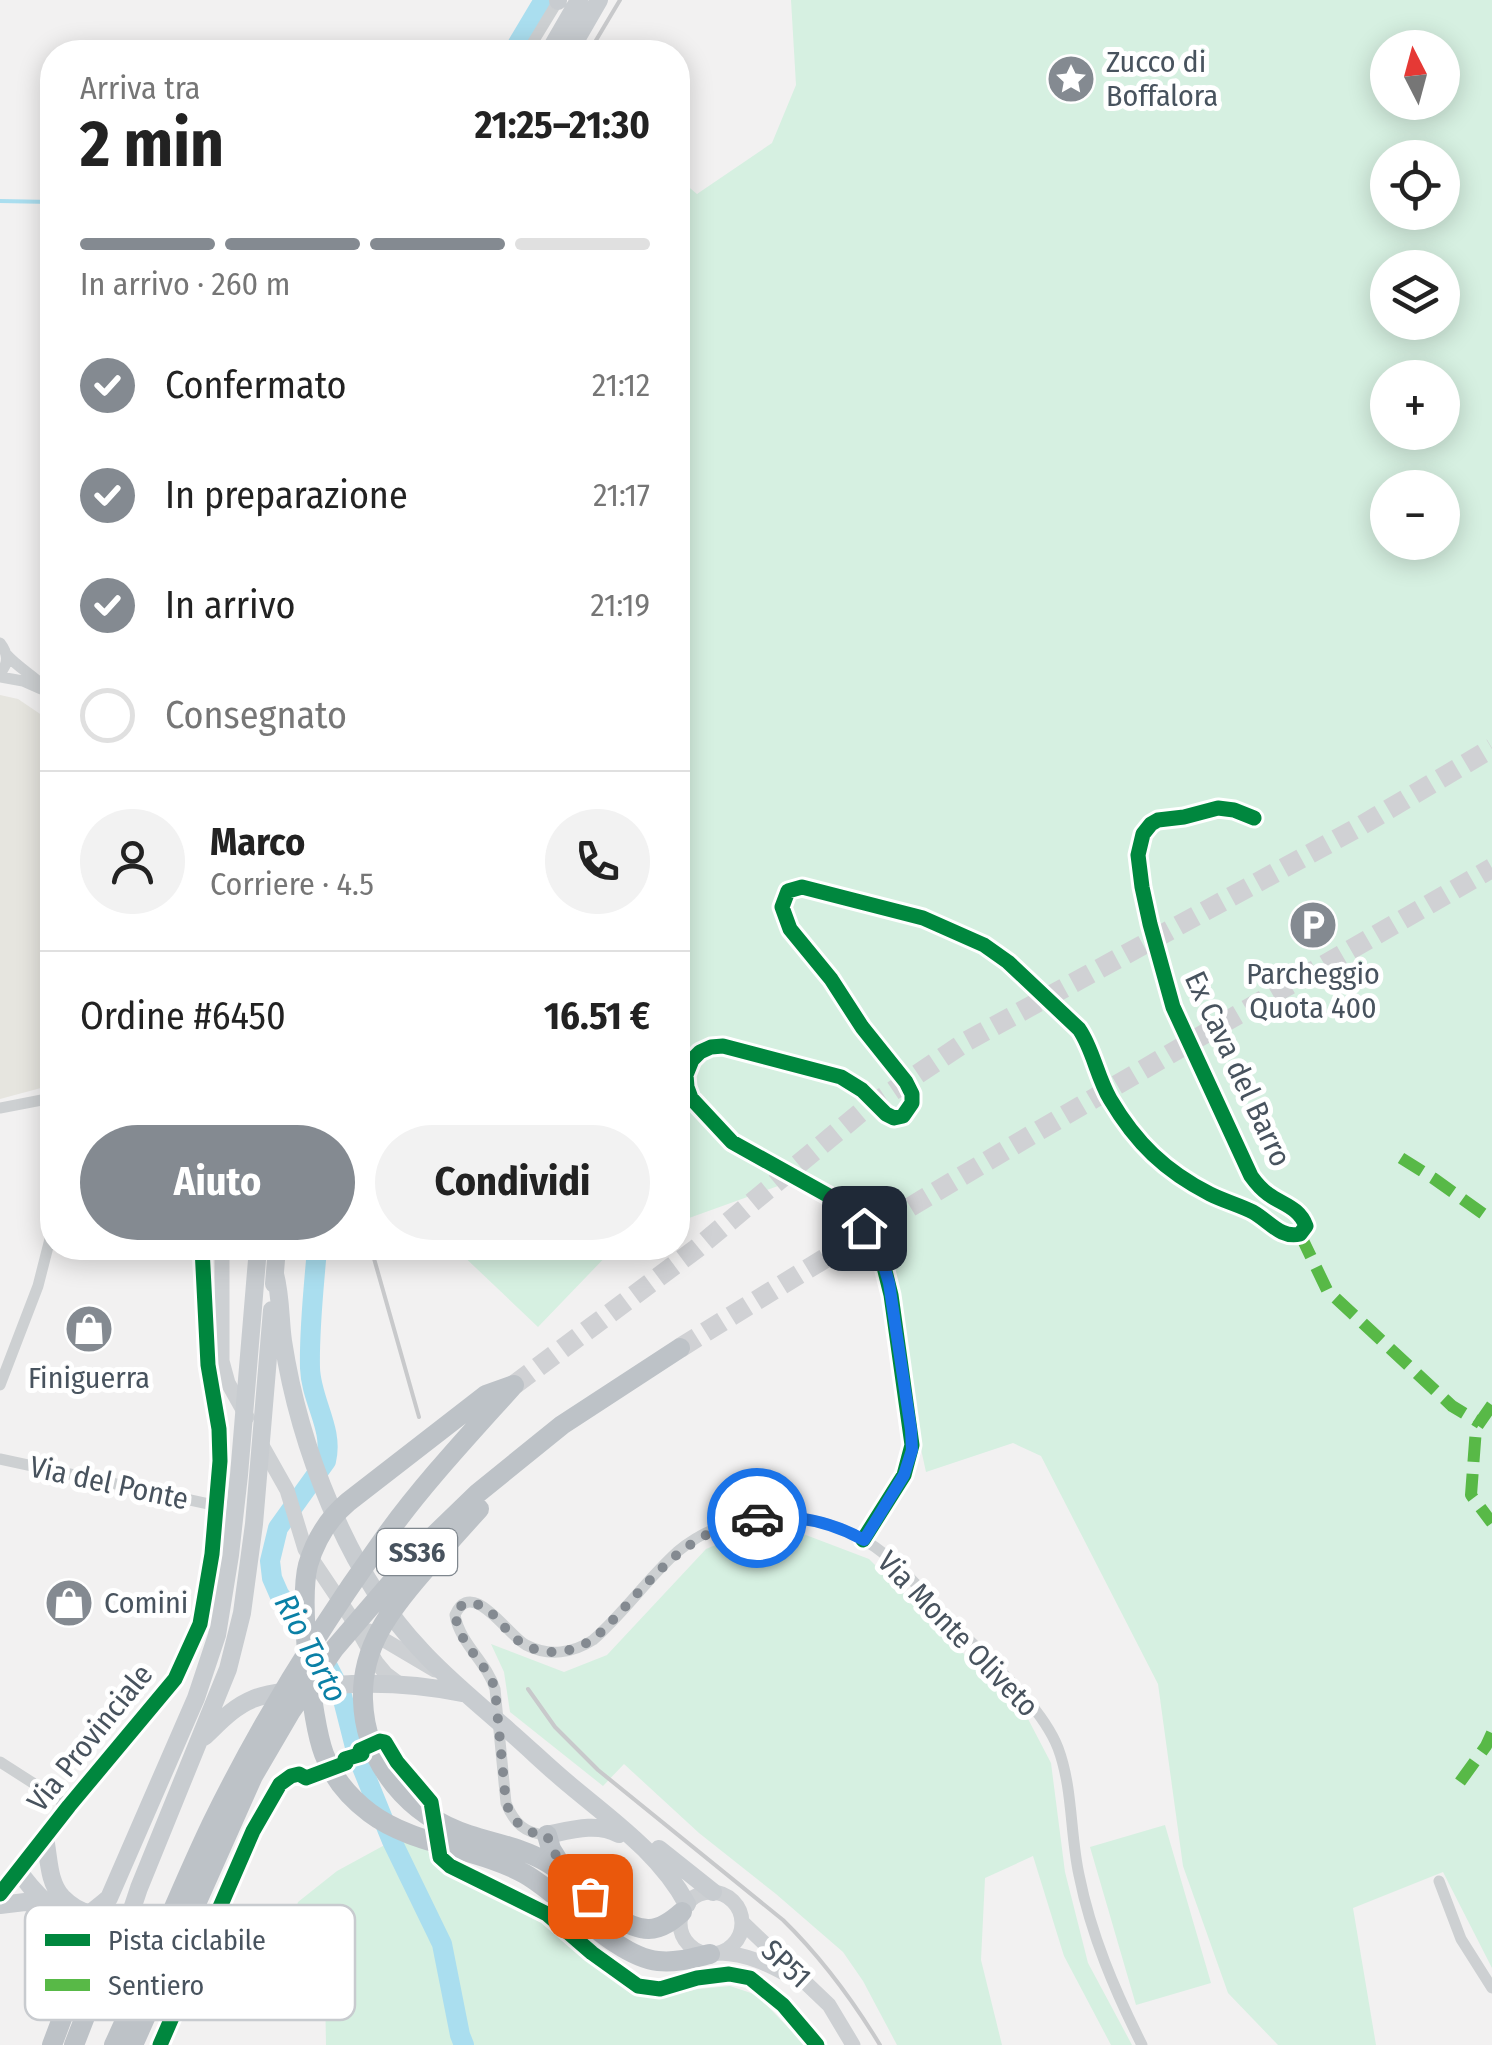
<!DOCTYPE html>
<html lang="it">
<head>
<meta charset="utf-8">
<style>
	:root { --surface:#fff; --page:#f2f2f2; --text:#222; --muted:#767676; --line:#e0e0e0; --accent:#848a91 }
	body { margin:0; font-family:"Fira Sans Condensed",sans-serif; background:var(--page); color:var(--text); height:100vh; display:flex; flex-direction:column; font-size:38px; white-space:nowrap }
	* { box-sizing:border-box; margin:0 }
	p { font-size:32px; color:var(--muted) }
	.icon { flex:none; width:55px; height:55px; fill:none; stroke:currentColor; stroke-width:2; stroke-linecap:round; stroke-linejoin:round }
	.map { position:relative; flex:1; overflow:hidden }
	.side { position:absolute; left:40px; top:40px; width:650px; height:1220px; display:flex; flex-direction:column; background:var(--surface); border-radius:40px; box-shadow:0 5px 25px #0003 }
	.side>* { flex:none }
	.needle { width:65px; rotate:354deg }
	.controls { position:absolute; left:1370px; top:30px; display:grid; gap:20px }
	.controls a { display:grid; place-items:center; width:90px; height:90px; border-radius:50%; background:var(--surface); box-shadow:0 5px 25px #0003; font-size:50px }
	.pin { position:absolute; display:grid; place-items:center; width:85px; height:85px; color:#fff; margin:-42px; border-radius:20px; box-shadow:0 5px 15px #0006 }
	.courier { position:absolute; display:grid; place-items:center; width:100px; height:100px; margin:-50px; border:8px solid #1a73e8; border-radius:50%; background:#fff; color:#222; box-shadow:0 2px 12px #0007 }
	.overview em { font-style:normal; font-weight:700 }
	.overview div { display:flex; flex-direction:column-reverse }
	.overview { display:flex; align-items:center; justify-content:space-between; height:170px; padding:0 40px }
	h1 { font-size:65px; font-weight:700; line-height:75px }
	.bar { display:grid; grid-template-columns:repeat(4,1fr); gap:15px 10px; align-content:center; height:120px; padding:0 40px }
	.bar i { height:12px; border-radius:8px; background:var(--line) }
	.bar .selected { background:var(--accent) }
	.bar p { grid-column:span 4 }
	.line { display:flex; align-items:center; gap:25px; padding:0 40px; border-top:2px solid var(--line) }
	.line div { flex:1 }
	.round { display:grid; place-items:center; flex:none; width:105px; height:105px; border-radius:52px; background:var(--page) }
	ol { padding:0 40px; list-style:none }
	li { display:flex; align-items:center; gap:30px; height:110px }
	li p { margin-inline-start:auto }
	li .icon { padding:10px; border-radius:50%; background:var(--accent); color:#fff; stroke-width:4 }
	li:last-child { color:var(--muted) }
	li i { width:55px; height:55px; border:5px solid var(--line); border-radius:50% }
	.action { display:flex; gap:20px; margin-top:auto; padding:20px 40px }
	.action a { flex:1; height:115px; border-radius:60px; background:var(--accent); color:#fff; font-size:40px; font-weight:700; line-height:115px; text-align:center }
	.action a+a { background:var(--page); color:var(--text) }
	.map>svg:first-child { display:block }
	.commercial { fill:#e6e5df }
	.green { fill:#d6f0e1; fill-rule:evenodd }
	.lines { fill:none; stroke-linecap:round; stroke-linejoin:round }
	.stream { stroke:#aadeef; stroke-width:4 }
	.river { stroke:#aadeef; stroke-width:20 }
	.highway-tunnel { stroke:#d0d1d4; stroke-width:20; stroke-dasharray:20 10; stroke-linecap:butt }
	.street { stroke:#cdd0d2; stroke-width:11 }
	.secondary { stroke:#cdd0d3; stroke-width:15 }
	.primary { stroke:#c8ccd0; stroke-width:18 }
	.highway { stroke:#bdc2c7; stroke-width:20 }
	.rail { stroke:#c8c9cb; stroke-width:4 }
	.quiet { stroke:#58b947; stroke-width:12; stroke-dasharray:25 12; stroke-linecap:butt }
	.cycleway-casing { stroke:#fff; stroke-width:21 }
	.cycleway { stroke:#00873e; stroke-width:15 }
	.done { stroke:#848a91; stroke-width:10; stroke-dasharray:0 18 }
	.route { stroke:#1a73e8; stroke-width:12 }
	.labels { text-anchor:middle; dominant-baseline:central; stroke-width:10; stroke-linejoin:round; paint-order:stroke }
	.shield { fill:#fff; stroke:#7f878e; stroke-width:2.5 }
	.shield-label { font-size:28px; font-weight:bold; fill:#48535e }
	.poi-label { font-size:30px; fill:#48535e; stroke:#fff; text-anchor:start }
	.street-label { font-size:30px; fill:#48535e; stroke:#fff }
	.water-label { font-size:32px; font-style:italic; fill:#0a80a6; stroke:#fff }
	.key { fill:#fff; stroke:#c8cbcf; stroke-width:2.5 }
	.key-label { font-size:28px; fill:#48535e }
</style>
</head>
<body>
<div class="map">
<svg width="1492" height="2045" viewBox="0 0 1492 2045">
	<rect width="100%" height="100%" fill="#f2f1f1"/>
	<path class="commercial" d="M0 695 18 699 52 722V1085L0 1099Z"/>
	<path class="green" d="M791 0H1492V1968L1443 1872 1353 1908 1376 2045H1278L1228 1993 1183 1866 1158 1684 1041 1456 1013 1443 926 1472 896 1335 888 1245 832 1195 803 1177 678 1222V178L697 194 772 143 796 85ZM1388 48H1442V102H1388ZM1388 158H1442V212H1388ZM1388 268H1442V322H1388ZM1388 378H1442V432H1388ZM1388 488H1442V542H1388Z
		M455 1248H614L538 1327Z
		M751 1530 798 1532 869 1559 1027 1717 1051 1763 1065 1872 1088 1963 1132 2045H1111L1064 1956 1033 1856 985 1878 981 1960 1002 2045H897L863 1981 843 1952 776 1894 699 1833 624 1764 603 1786 510 1712 504 1672 491 1644 564 1672 607 1655 706 1549Z
		M1165 1825 1211 1983 1136 2005 1090 1847Z
		M392 1841 419 1843 450 1871 541 1919 631 1992 661 1998 698 1989 730 1986 757 1995 805 2045H326L325 1990 296 1966 286 1938 298 1902 337 1871Z"/>
	<g class="lines">
		<path class="stream" d="M0 201 52 202"/>
		<path class="river" d="M513 52 544 0
			M317 1248C314 1287 309 1328 310 1368 311 1401 334 1429 326 1461L278 1528 270 1561 272 1578 279 1594 322 1655 341 1692 357 1755 392 1841 442 1944 460 2035 464 2045"/>
		<path class="highway-tunnel" d="M680 1348C946 1181 1220 1025 1492 868
			M514 1385 696 1249 860 1113 967 1041 1357 828 1492 748"/>
		<path class="street" d="M527 52 558 1
			M0 643C8 653 9 664 0 673
			M6 654C21 671 40 678 52 697
			M0 677 23 681 41 689
			M0 1108 52 1098
			M0 1385 38 1286 52 1231
			M0 1459 218 1506
			M863 1540 904 1475 912 1445 891 1295 882 1259 864 1227 838 1201 732 1142 691 1098 687 1087 686 1075 692 1060 700 1052 711 1047 723 1046 841 1077 862 1090 886 1114 894 1118 903 1116 912 1103V1094L906 1082 862 1027 831 979 790 929 782 907 788 891 802 887 923 918 984 945 1008 962 1079 1029C1093 1049 1097 1077 1110 1099 1136 1143 1165 1171 1210 1194 1224 1201 1239 1205 1253 1212 1269 1221 1281 1239 1300 1234L1306 1226C1299 1207 1283 1205 1268 1194 1261 1189 1256 1183 1251 1176L1173 1007 1150 924 1142 887 1138 855 1143 834 1151 824 1158 820 1184 817 1218 808 1234 810 1254 818
			M0 1762 69 1806
			M547 1835C525 1834 514 1823 506 1803L495 1689C487 1662 460 1644 455 1615 472 1576 508 1636 526 1645 549 1657 573 1653 593 1640 624 1613 647 1579 677 1552 732 1505 818 1507 875 1547 903 1567 927 1597 951 1622 984 1656 1041 1704 1058 1748 1073 1788 1070 1834 1079 1875 1091 1935 1115 1991 1142 2045
			M1439 1881 1461 1939 1492 1988"/>
		<path class="secondary" d="M222 1248V1361L228 1383 247 1417
			M260 1442 287 1490 305 1549 350 1616 376 1662 386 1674 398 1683
			M369 1631 435 1670
			M680 1923a31 31 0 1 1 62 0a31 31 0 1 1-62 0Z
			M0 1894 69 1806 175 1679 200 1624 212 1554 220 1461 219 1429 208 1365 202 1248
			M743 1923 829 2005 853 2045
			M720 1953C747 1954 768 1964 791 1977"/>
		<path class="primary" d="M558 1V0
			M549 52 579 0
			M569 52 599 0
			M275 1274C281 1297 280 1319 283 1341 299 1445 347 1572 420 1649 447 1679 479 1704 509 1731 530 1749 550 1769 571 1786 614 1822 660 1854 687 1904
			M274 1284 277 1248
			M204 1737C219 1723 233 1707 253 1699 267 1693 284 1692 299 1689 354 1681 408 1682 462 1693
			M547 1835C571 1830 597 1822 619 1834
			M45 1838C49 1857 48 1882 62 1897 69 1904 79 1911 89 1913 96 1915 104 1911 112 1914 130 1921 135 1946 120 1959 100 1976 68 1957 77 1931 80 1919 100 1906 109 1898L196 1698 217 1635 230 1555 239 1475 258 1248
			M659 1849 713 1892
			M19 1871C36 1899 59 1909 75 1937
			M0 1905 25 1902 48 1905
			M126 1927 139 1888 228 1669 242 1613 254 1524 272 1310"/>
		<path class="highway" d="M514 1385 486 1395 348 1502C329 1518 315 1541 308 1565 299 1600 311 1720 324 1754 333 1778 350 1798 370 1813 412 1845 479 1848 525 1874 565 1897 616 1957 658 1961 676 1963 693 1958 710 1954
			M479 1509C460 1530 441 1551 423 1572 390 1610 361 1647 363 1700 365 1764 409 1816 469 1835 497 1844 523 1848 548 1863 575 1879 617 1930 649 1929 662 1929 673 1920 682 1912
			M547 1835 551 1849 564 1870
			M52 2045 75 1984 76 1946
			M74 2045 95 1991 111 1964
			M114 2045C148 1972 177 1896 212 1823 261 1723 320 1627 385 1537 423 1484 469 1435 512 1387
			M133 2045 253 1776 291 1711 334 1649 420 1549 478 1493 562 1425 680 1348"/>
		<path class="rail" d="M589 52 620 0
			M371 1248 419 1417
			M528 1689 555 1727 598 1770 783 1920C822 1958 852 1999 880 2045"/>
		<path class="quiet" d="M1401 1158 1433 1178 1492 1220
			M1300 1234 1327 1290 1452 1406 1480 1423
			M1492 1405 1476 1428 1471 1495 1492 1523
			M1460 1782 1486 1746 1492 1733"/>
		<g class="cycleway-casing">
			<path id="cycleway" d="M863 1540 904 1475 912 1445 891 1295 882 1259 864 1227 838 1201 732 1142 691 1098 687 1087 686 1075 692 1060 700 1052 711 1047 723 1046 841 1077 862 1090 886 1114 894 1118 903 1116 912 1103V1094L906 1082 862 1027 831 979 790 929 782 907 788 891 802 887 923 918 984 945 1008 962 1079 1029C1093 1049 1097 1077 1110 1099 1136 1143 1165 1171 1210 1194 1224 1201 1239 1205 1253 1212 1269 1221 1281 1239 1300 1234L1306 1226C1299 1207 1283 1205 1268 1194 1261 1189 1256 1183 1251 1176L1173 1007 1150 924 1142 887 1138 855 1143 834 1151 824 1158 820 1184 817 1218 808 1234 810 1254 818
				M0 1894 69 1806 175 1679 200 1624 212 1554 220 1461 219 1429 208 1365 202 1248
				M160 2045 253 1831 280 1784 291 1776 299 1774 306 1778 346 1763 345 1759 362 1754 360 1750 380 1741 385 1742 397 1762 431 1802 440 1857 450 1866 547 1914 592 1953 638 1986 660 1989 697 1978 729 1974 750 1978 783 2005 817 2045"/>
		</g>
		<use href="#cycleway" class="cycleway"/>
	</g>
	<g class="lines">
		<path class="done" d="M590 1896C572 1877 555 1861 547 1835 525 1834 514 1823 506 1803L495 1689C487 1662 453 1640 456 1610L465 1603C489 1601 499 1624 515 1638 540 1659 573 1655 597 1636 649 1586 679 1531 757 1518"/>
		<path class="route" d="M757 1518C795 1514 830 1521 864 1540L904 1475 912 1450 911 1430 889 1283 882 1259 864 1228"/>
	</g>
	<defs>
		<g id="sight-disc" transform="scale(2.5)"><circle r="9.5" fill="#848a91" stroke="#fff"/><path d="M0-6L1.8-2.2L6-1.7L2.9 1.2L3.7 5.4L0 3.3L-3.7 5.4L-2.9 1.2L-6-1.7L-1.8-2.2Z" fill="#fff"/></g>
		<g id="parking-disc" transform="scale(2.5)"><circle r="9.5" fill="#848a91" stroke="#fff"/><path d="M-3.5-5.5H1a3.5 3.5 0 0 1 0 7H-1V5.5H-3.5ZM-1-3.4V-.6H.8a1.4 1.4 0 0 0 0-2.8Z" fill="#fff"/></g>
		<g id="shop-disc" transform="scale(2.5)"><circle r="9.5" fill="#848a91" stroke="#fff"/><path d="M-5-2.5h2.3a2.7 3.5 0 0 1 5.4 0H5L5.5 6h-11ZM-1.5-2.5h3a1.5 2.3 0 0 0-3 0Z" fill="#fff"/></g>
	</defs>
	<g fill-rule="evenodd">
		<use href="#sight-disc" x="1071" y="79"/>
		<use href="#parking-disc" x="1313" y="925"/>
		<use href="#shop-disc" x="89" y="1329"/>
		<use href="#shop-disc" x="69" y="1603"/>
	</g>
	<g class="labels">
		<rect class="shield" x="377" y="1529" width="80" height="46" rx="8"/>
		<g class="shield-label">
			<text x="417" y="1552">SS36</text>
		</g>
		<g class="poi-label">
			<text x="1106" y="62">Zucco di<tspan x="1106" dy="34">Boffalora</tspan></text>
			<text x="1313" y="974" text-anchor="middle">Parcheggio<tspan x="1313" dy="34">Quota 400</tspan></text>
			<text x="89" y="1378" text-anchor="middle">Finiguerra</text>
			<text x="104" y="1603">Comini</text>
		</g>
		<g class="street-label">
			<text transform="translate(1238 1069) rotate(65)">Ex Cava del Barro</text>
			<text transform="translate(109 1483) rotate(12)">Via del Ponte</text>
			<text transform="translate(958 1634) rotate(46)">Via Monte Oliveto</text>
			<text transform="translate(90 1738) rotate(-51)">Via Provinciale</text>
			<text transform="translate(786 1964) rotate(43)">SP51</text>
		</g>
		<g class="water-label">
			<text transform="translate(311 1648) rotate(62)">Rio Torto</text>
		</g>
	</g>
	<rect x="25" y="1905" width="330" height="115" rx="15" class="key"/>
	<rect x="45" y="1934" width="45" height="12" fill="#00873e"/>
	<rect x="45" y="1979" width="45" height="12" fill="#58b947"/>
	<g class="key-label">
		<text x="108" y="1950">Pista ciclabile</text>
		<text x="108" y="1995">Sentiero</text>
	</g>
</svg>
<div class="controls">
<a><svg class="needle" viewBox="-14 -14 28 28"><path d="M0-13l5 13h-10z" fill="#e53935"/><path d="M0 13l5-13h-10z" fill="#767676"/></svg></a>
<a><svg class="icon" aria-label="locate" viewBox="0 0 24 24"><circle cx="12" cy="12" r="6"/><path d="M12 2v4M12 18v4M2 12h4M18 12h4"/></svg></a>
<a><svg class="icon" aria-label="layers" viewBox="0 0 24 24"><path d="M12 4l9 5-9 5-9-5zM3 14l9 5 9-5"/></svg></a>
<a>+</a>
<a>−</a>
</div>
<div class="pin" style="left:590px;top:1896px;background:#ea580c"><svg class="icon" aria-label="bag" viewBox="0 0 24 24"><path d="M5 8h14l-1 12H6zM9 8a3 3 0 0 1 6 0"/></svg></div>
<div class="pin" style="left:864px;top:1228px;background:#1f2937"><svg class="icon" aria-label="home" viewBox="0 0 24 24"><path d="M3 11l9-7 9 7M6 9v11h12V9"/></svg></div>
<div class="courier" style="left:757px;top:1518px"><svg class="icon" aria-label="car" viewBox="0 0 24 24"><path d="M5 17H2v-5l4-1 3-4h7l3 4 3 1v5h-3M9 17h6M6 11h13"/><circle cx="7" cy="17" r="2"/><circle cx="17" cy="17" r="2"/></svg></div>
<section class="side">
<div class="overview"><div><h1>2 min</h1><p>Arriva tra</p></div><em>21:25–21:30</em></div>
<div class="bar"><i class="selected"></i><i class="selected"></i><i class="selected"></i><i></i><p>In arrivo · 260 m</p></div>
<ol>
<li><svg class="icon" aria-label="check" viewBox="0 0 24 24"><path d="M5 12l5 5 9-10"/></svg>Confermato<p>21:12</p></li>
<li><svg class="icon" aria-label="check" viewBox="0 0 24 24"><path d="M5 12l5 5 9-10"/></svg>In preparazione<p>21:17</p></li>
<li><svg class="icon" aria-label="check" viewBox="0 0 24 24"><path d="M5 12l5 5 9-10"/></svg>In arrivo<p>21:19</p></li>
<li><i></i>Consegnato</li>
</ol>
<div class="line" style="height:180px"><a class="round"><svg class="icon" aria-label="person" viewBox="0 0 24 24"><circle cx="12" cy="8" r="4"/><path d="M4 21q1-7 8-7t8 7"/></svg></a><div><b>Marco</b><p>Corriere · 4.5</p></div><a class="round"><svg class="icon" aria-label="phone" viewBox="0 0 24 24"><path d="M5 4h4l2 5-3 2q2 4 5 5l2-3 5 2v4C11 20 4 13 5 4z"/></svg></a></div>
<div class="line" style="height:130px"><div>Ordine #6450</div><b>16.51 €</b></div>
<div class="action"><a>Aiuto</a><a>Condividi</a></div>
</section>
</div>
</body>
</html>
